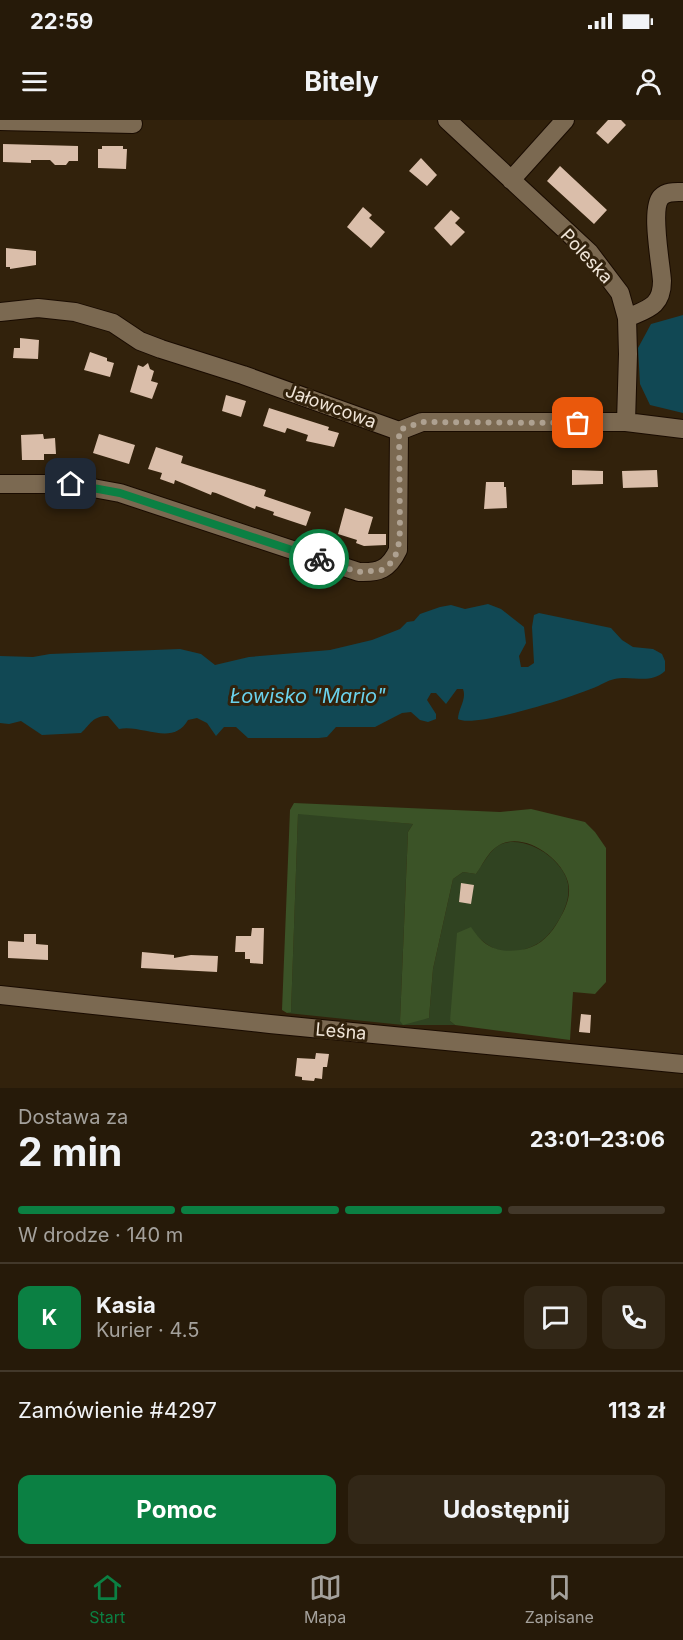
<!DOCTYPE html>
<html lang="pl">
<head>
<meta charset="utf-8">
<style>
	:root { --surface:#261a09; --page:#322717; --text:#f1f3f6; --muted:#a4a19c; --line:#42382a; --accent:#0b8043 }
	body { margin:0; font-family:Inter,sans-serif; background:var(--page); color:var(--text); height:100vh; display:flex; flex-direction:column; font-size:22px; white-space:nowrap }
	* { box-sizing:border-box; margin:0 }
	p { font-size:20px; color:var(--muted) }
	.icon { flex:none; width:33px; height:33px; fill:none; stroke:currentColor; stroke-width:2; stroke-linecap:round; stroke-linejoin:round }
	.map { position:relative; height:968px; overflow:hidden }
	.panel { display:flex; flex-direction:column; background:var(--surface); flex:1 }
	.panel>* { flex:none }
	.pin { position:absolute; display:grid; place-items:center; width:51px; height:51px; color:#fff; margin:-26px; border-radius:12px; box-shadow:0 3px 9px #0006 }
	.courier { position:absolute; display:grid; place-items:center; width:60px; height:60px; margin:-30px; border:4px solid #0b8043; border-radius:50%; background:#fff; color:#222; box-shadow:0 2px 8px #0007 }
	.summary em { font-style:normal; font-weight:700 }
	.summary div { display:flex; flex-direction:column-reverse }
	.summary { display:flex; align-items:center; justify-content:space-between; height:102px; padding:0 18px }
	h1 { font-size:39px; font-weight:700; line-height:45px }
	.bar { display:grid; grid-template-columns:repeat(4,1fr); gap:9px 6px; align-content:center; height:72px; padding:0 18px }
	.bar i { height:8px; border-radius:4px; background:var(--line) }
	.bar .current { background:var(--accent) }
	.bar p { grid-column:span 4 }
	.line { display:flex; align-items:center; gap:15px; padding:0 18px; border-top:2px solid var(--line) }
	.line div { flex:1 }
	.round { display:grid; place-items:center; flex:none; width:63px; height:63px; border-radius:12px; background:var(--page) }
	.action { display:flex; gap:12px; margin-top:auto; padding:12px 18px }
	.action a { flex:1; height:69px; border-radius:12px; background:var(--accent); color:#fff; font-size:24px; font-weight:700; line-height:69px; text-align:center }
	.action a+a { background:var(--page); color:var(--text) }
	.status { display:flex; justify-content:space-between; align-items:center; height:42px; padding:0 30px; background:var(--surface); direction:ltr }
	.status svg { height:16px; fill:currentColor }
	header { display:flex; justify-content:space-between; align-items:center; height:78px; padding:0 18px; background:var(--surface); font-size:27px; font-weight:700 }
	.tabs { display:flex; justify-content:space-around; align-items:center; height:84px; border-top:2px solid var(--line); background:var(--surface); font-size:16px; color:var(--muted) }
	.tabs a { display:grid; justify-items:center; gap:3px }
	.tabs .current { color:var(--accent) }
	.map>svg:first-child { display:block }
	.green { fill:#304321 }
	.forest { fill:#3b5327 }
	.water { fill:#114854 }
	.building { fill:#dabeaa }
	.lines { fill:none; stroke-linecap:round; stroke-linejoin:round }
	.minor-casing { stroke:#190b00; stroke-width:20 }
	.minor { stroke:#7b6951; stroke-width:18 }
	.done { stroke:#aea191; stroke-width:6; stroke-dasharray:0 10.8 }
	.route { stroke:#0b8043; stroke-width:8 }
	.labels { text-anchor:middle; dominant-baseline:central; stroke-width:6; stroke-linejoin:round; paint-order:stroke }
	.street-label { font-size:18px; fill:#f0e5d8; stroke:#32220c }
	.water-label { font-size:20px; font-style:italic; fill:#6ad2ec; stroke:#32220c }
</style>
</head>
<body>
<div class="status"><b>22:59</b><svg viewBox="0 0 49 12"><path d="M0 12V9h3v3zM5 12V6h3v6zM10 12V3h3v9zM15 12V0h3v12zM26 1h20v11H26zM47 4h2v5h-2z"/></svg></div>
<header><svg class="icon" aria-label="menu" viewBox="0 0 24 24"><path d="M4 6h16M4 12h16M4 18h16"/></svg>Bitely<svg class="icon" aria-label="person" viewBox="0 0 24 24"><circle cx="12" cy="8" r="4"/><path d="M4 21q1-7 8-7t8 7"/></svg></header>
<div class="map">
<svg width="683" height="968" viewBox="0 0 683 968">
	<rect width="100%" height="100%" fill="#32220c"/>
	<path class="green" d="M298 693 413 704 408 712 400 901 429 898 433 849 453 759 463 752 476 754C482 745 488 734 495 728 519 709 564 738 568 764 570 778 565 790 557 803 550 814 543 822 531 827 508 837 494 832 477 816L450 901 455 905H403L287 893 291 891Z"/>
	<path class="forest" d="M294 683 500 692 531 689 585 702 595 712 606 728V862L595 874 573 872 570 920 455 905 450 901 457 813 471 807C484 827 497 833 520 830 536 828 548 818 556 805 564 792 572 778 568 762 561 736 519 708 495 728 487 734 482 746 476 754L463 752 453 759 433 849 429 898 403 905 400 901 408 712 413 704 298 694 291 892 287 893 282 890 290 690Z"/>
	<path class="water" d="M683 195V293L650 285 640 264 638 228 651 204Z
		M488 484 501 489 524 507 526 523 519 536 521 547H528L534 543 532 507 534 495 539 493 611 508 622 520 633 527 653 529 662 534 665 541V551C646 568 627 550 604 563 585 574 474 609 458 599 458 589 467 579 463 569H457L446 584 436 573H431L427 580 436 594V599L428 602 420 600 411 592 402 593 375 607H336L327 617 319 618H248L236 607H224L216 616 207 603 197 598 188 600C173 627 142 604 119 609L108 596C92 596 91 604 81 613L42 615 21 601 9 604 0 603V536L33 537 50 534 180 529 201 534 215 545 249 537 330 530 372 520 400 509 407 502 414 501 420 494 440 487 451 485 465 489Z"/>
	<path class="building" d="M608 0H621L626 5 608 24 596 13Z
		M3 24 78 26V41H69L66 45H55L50 40H31V43L3 42Z
		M102 26H123V29H127L126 49 98 48V29H102Z
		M421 38 437 55 427 66 409 51Z
		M560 46 607 90 594 104 547 61Z
		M363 87 372 95 369 98 385 112 371 128 347 107Z
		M451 90 460 98 455 103 465 112 451 126 434 108Z
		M6 128 36 131V145L10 149V147H6Z
		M20 218 39 220 38 239 13 238 14 228H20Z
		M90 232 107 238V241L114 243 110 257 84 250Z
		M148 243 150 249 154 251 151 261 158 263 152 279 130 272 138 245 143 247Z
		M226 275 246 281 241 297 222 291Z
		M269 288 329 307 328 310 339 313 334 327 306 321 308 315 287 308 285 313 263 306Z
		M43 314 44 319 55 318 56 334H44V340H22L21 315Z
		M99 314 135 325 129 344 93 333Z
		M156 327 183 336 181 343 266 370 264 376 311 392 306 406 273 395 274 392 256 386 255 389 216 373 212 372 211 375 175 360 174 364 160 359 162 353 148 349Z
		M572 350 603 351V364L572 365Z
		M657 350 658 367 623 368 622 351Z
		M486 362H504V367H506L507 388 484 389Z
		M345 388 373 397 368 414H386V425L364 426 356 423 357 420 338 414Z
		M461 763 474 765 471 784 459 782Z
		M252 808H264L263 844 250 843V839H245V832H235L236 816H251Z
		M24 814H36V824L48 825V840L8 838V821L24 822Z
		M142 832 174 835V838L191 835 218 836 217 852 141 848Z
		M581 894 591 895 590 913 579 912Z
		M316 933 329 934 327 947H323L322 959 315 958 314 961 302 960V957L295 956 297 938 315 939Z"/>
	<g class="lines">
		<g class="minor-casing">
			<path id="minor" d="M447 0 589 132 620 173 627 198 628 234 626 302
				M0 1 133 4
				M511 60 565 0
				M0 192 38 188 75 192 113 203 140 221 161 229 243 255 399 311 422 302H626L683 309
				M627 198C647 189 662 187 662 161 661 144 650 89 661 77 667 71 675 72 683 72
				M0 364H71L120 373 359 452C379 453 389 449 398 430L399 311
				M0 875 270 904 683 944"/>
		</g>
		<use href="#minor" class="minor"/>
	</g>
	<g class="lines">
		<path class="done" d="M319 439 358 452 382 450 392 442 398 430 400 411 399 310 422 302 578 303"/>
		<path class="route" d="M71 364 120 373 319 439"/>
	</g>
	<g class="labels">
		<g class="street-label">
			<text transform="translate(587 136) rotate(47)">Poleska</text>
			<text transform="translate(331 286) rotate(20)">Jałowcowa</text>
			<text transform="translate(341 911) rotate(5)">Leśna</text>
		</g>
		<g class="water-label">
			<text x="308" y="576">Łowisko "Mario"</text>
		</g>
	</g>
</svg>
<div class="pin" style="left:578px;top:303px;background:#ea580c"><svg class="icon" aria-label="bag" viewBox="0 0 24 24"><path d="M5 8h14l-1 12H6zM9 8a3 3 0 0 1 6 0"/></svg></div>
<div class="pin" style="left:71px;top:364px;background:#1f2937"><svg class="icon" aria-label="home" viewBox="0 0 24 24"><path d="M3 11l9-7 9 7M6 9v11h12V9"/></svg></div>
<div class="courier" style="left:319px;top:439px"><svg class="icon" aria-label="bike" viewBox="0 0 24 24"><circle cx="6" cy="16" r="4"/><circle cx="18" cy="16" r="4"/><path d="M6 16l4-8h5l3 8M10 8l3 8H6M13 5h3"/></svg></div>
</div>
<section class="panel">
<div class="summary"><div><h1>2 min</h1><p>Dostawa za</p></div><em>23:01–23:06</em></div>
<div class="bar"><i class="current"></i><i class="current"></i><i class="current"></i><i></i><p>W drodze · 140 m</p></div>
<div class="line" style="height:108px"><b class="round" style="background:var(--accent);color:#fff">K</b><div><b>Kasia</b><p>Kurier · 4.5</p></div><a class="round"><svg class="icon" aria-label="chat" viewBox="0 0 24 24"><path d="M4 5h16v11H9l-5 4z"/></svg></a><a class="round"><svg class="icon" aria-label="phone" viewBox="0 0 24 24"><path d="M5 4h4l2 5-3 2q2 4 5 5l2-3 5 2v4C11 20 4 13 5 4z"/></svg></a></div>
<div class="line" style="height:78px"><div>Zamówienie #4297</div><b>113 zł</b></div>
<div class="action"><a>Pomoc</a><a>Udostępnij</a></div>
</section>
<nav class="tabs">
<a class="current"><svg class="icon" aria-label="home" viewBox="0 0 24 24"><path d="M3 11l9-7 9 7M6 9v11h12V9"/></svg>Start</a>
<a><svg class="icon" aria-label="map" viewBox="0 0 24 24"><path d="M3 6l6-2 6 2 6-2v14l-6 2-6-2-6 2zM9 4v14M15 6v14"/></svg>Mapa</a>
<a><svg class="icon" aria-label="saved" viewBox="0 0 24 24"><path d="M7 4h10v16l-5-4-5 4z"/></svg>Zapisane</a>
</nav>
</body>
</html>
